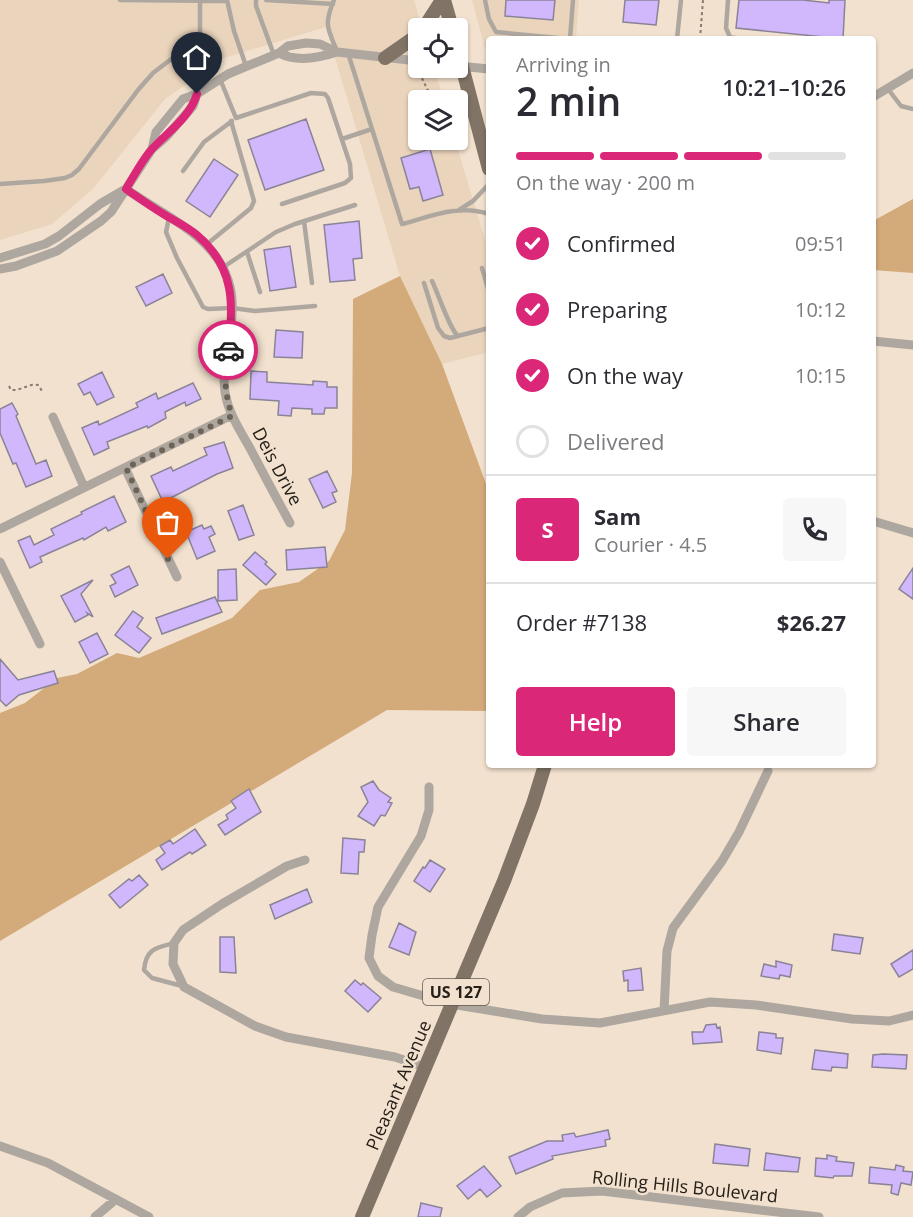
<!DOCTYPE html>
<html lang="en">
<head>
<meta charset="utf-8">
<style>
	:root { --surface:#fff; --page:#f7f7f7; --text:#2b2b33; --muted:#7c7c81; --line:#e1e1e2; --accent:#db2777 }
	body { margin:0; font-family:"Open Sans",sans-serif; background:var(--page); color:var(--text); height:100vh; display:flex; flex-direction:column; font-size:22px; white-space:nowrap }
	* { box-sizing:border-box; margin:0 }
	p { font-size:20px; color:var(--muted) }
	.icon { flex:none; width:33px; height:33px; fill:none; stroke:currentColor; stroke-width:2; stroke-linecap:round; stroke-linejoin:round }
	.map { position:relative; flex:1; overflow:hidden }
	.details { position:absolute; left:486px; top:36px; width:390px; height:732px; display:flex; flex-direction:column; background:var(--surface); border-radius:6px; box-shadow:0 2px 4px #0004 }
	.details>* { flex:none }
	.controls { position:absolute; left:408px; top:18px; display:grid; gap:12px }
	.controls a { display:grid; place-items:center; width:60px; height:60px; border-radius:6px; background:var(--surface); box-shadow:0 2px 4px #0004; font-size:30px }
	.pin { position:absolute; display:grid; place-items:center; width:51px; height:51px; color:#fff; margin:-62px -26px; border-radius:50% 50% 50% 0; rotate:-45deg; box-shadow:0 0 6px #0007 }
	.pin .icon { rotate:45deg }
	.courier { position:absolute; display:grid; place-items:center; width:60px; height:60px; margin:-30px; border:4px solid #db2777; border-radius:50%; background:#fff; color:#222; box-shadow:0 2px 8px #0007 }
	.headline em { font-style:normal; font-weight:600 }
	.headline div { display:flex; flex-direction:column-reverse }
	.headline { display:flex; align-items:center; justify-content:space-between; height:102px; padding:0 30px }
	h1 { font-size:39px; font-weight:600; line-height:45px }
	.bar { display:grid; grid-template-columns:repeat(4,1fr); gap:9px 6px; align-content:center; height:72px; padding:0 30px }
	.bar i { height:8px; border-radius:4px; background:var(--line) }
	.bar .on { background:var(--accent) }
	.bar p { grid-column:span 4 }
	.line { display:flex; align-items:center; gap:15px; padding:0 30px; border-top:2px solid var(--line) }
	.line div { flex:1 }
	.round { display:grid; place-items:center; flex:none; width:63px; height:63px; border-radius:6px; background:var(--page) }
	ol { padding:0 30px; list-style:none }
	li { display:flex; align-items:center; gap:18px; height:66px }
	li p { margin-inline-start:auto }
	li .icon { padding:6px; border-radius:50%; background:var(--accent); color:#fff; stroke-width:4 }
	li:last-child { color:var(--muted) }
	li i { width:33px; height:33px; border:3px solid var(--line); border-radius:50% }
	.cta { display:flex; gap:12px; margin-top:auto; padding:12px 30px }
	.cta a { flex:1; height:69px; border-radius:6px; background:var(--accent); color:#fff; font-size:24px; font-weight:600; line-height:69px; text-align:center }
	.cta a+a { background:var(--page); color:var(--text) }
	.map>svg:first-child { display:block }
	.built { fill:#ead4bc }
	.green { fill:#d3aa7a }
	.building { fill:#d1b8fc; stroke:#8a8397; stroke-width:1.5 }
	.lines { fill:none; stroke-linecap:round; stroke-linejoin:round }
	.path { stroke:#877c6f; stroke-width:2; stroke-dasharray:3 3; stroke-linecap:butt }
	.service { stroke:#aea79f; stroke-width:4.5 }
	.minor { stroke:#aea79f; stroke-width:9 }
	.primary { stroke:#817466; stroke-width:14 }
	.done { stroke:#6d6458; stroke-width:6; stroke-dasharray:0 10.8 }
	.route { stroke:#db2777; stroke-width:8 }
	.labels { text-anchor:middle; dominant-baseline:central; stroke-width:5; stroke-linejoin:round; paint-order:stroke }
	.shield { fill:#f2e1ce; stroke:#635a4f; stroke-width:1.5 }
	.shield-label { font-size:16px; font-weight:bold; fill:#262019 }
	.street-label { font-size:18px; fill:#262019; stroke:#f2e1ce }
</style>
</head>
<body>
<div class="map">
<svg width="913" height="1217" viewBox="0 0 913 1217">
	<rect width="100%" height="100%" fill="#f2e1ce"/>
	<path class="built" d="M0 0H414L422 28H418V68H434L444 100H418V140H455L489 253V352L442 364 400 276 326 27 224 58 165 99 93 189 52 224 0 240Z
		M472 0H579L576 39H489V48H485Z"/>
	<path class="green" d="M913 199V273L873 270V221Z
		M400 276 442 364 489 492V711L387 710 0 941V713L25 703 57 678 77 674 117 653 139 658 232 618 260 590 299 582 329 561 345 530 352 473 353 299Z"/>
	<path class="building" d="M506 0H555L553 20 505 16Z
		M625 0H659L656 25 623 22Z
		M739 0H803L829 3V0H845L843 39 736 28Z
		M306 119 324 170 265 190 248 140Z
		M430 149 443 195 423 201 419 187 410 189 401 158Z
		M214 159 238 175 210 217 186 201Z
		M359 221 362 258 353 259 355 280 330 282 324 225Z
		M290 246 296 287 270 291 264 250Z
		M163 274 172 293 146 306 136 287Z
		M276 330 303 332 302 358 274 357Z
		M251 371 267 372V382L313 385V381L327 382V387H337V408H325L324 414H312V409L292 408 291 416 278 415 279 401 250 399Z
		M102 372 114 397 97 405 90 392 84 395 78 384Z
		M193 383 201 399 186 406 185 402 165 412 166 418 148 428 147 426 107 442 109 448 94 455 82 428 98 421 99 425 138 407 136 403 156 393 158 399Z
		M12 403 18 414 16 416 36 464 46 460 52 476 26 487 16 463 13 464 0 433V409Z
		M224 442 233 468 217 474 163 502 151 476 171 467 173 471 207 455 204 448Z
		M327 471 337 491 332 493 336 502 323 508 309 479Z
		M114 496 126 522 108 531 106 527 84 540 83 538 40 557 42 562 30 568 18 541 30 536 34 545 54 535 51 529 82 514 81 512Z
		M243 505 254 535 239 540 228 511Z
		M202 525 204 529 211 526 215 534 209 537 215 551 197 559 186 532Z
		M325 547 327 567 287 570 286 550Z
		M255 552 267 562 265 564 276 574 266 585 243 565Z
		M129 566 138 585 115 597 110 586 116 583 111 575Z
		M913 568V599L899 589Z
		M236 569 237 600 218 601V570Z
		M93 580 81 594 93 617 87 613 88 615 75 622 61 596Z
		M215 597 222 612 162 634 156 618Z
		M133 611 143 618 137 627 151 638 139 653 115 635Z
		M97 633 108 654 90 663 79 642Z
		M0 659 18 680 54 671 58 683 19 695 6 706 0 700Z
		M373 781 379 790 391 798 388 802 392 803 385 816 381 815 374 826 358 816 368 802 361 787Z
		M249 789 261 812 225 835 218 825 228 819 226 815 236 808 231 801Z
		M195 829 206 845 192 854 190 852 162 870 156 860 165 853 160 846 170 840 173 844Z
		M343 838 365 840 364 852H359L358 874 341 873Z
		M430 860 445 869 430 892 414 881 423 867 425 868Z
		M139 875 148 885 120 908 109 895 129 879 132 881Z
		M307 889 312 902 275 919 270 905Z
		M399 923 416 932 409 955 389 947Z
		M834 934 863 938 860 954 832 950Z
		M220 937H234L236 973 220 972Z
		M913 950V969L899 977 891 964Z
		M776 961 792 965 790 977 780 975 779 979 761 976 764 964 776 967Z
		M641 968 643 990 628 991V980L624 981 623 971Z
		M355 980 361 985 363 983 381 998 368 1012 345 991Z
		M716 1024 717 1028 720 1027 722 1042 693 1044 692 1032H703L706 1025Z
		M759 1032 776 1034V1038H783L781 1054 757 1050Z
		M815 1050 848 1054 847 1068 832 1067 831 1071 812 1069Z
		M883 1054 907 1055 906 1069 872 1067 873 1055Z
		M608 1130 610 1139 605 1140 606 1146 552 1156 553 1159 516 1174 509 1157 547 1141H563L562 1135 574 1133 576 1137Z
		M715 1144 750 1149 748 1166 713 1163Z
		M766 1153 800 1158 798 1172 764 1170Z
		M827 1155 837 1157 836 1161 854 1163 852 1176H834L833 1178 815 1176 816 1158 827 1159Z
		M896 1165 904 1167 903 1171 913 1172 911 1185 901 1183 898 1195 891 1193 892 1185 869 1183 870 1167 895 1170Z
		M484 1166 501 1186 487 1197 480 1189 468 1199 457 1186Z
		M421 1203 442 1208 440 1217H418Z"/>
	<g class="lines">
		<path class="path" d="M700 39 703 0
			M422 78 427 89 436 100
			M9 386 11 390C21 391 29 383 38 385L42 391"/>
		<path class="service" d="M120 0 227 1
			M227 0 234 31 246 66
			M256 0V6L274 55
			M266 0 333 4
			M334 0C324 24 327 28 337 51
			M485 0 489 19 496 32 568 39
			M728 0 726 28 730 37 739 39
			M570 39 573 0
			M677 39 681 0
			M348 53 402 224C432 216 459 204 489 214
			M220 79 236 118 311 93 325 94 328 98 350 164 351 178 345 183 282 204
			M888 89 901 106 913 109
			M342 139 372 129
			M183 171 204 142 232 121
			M0 184 44 181 65 178 72 175 79 169 138 90 153 73 200 37V0
			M459 210 473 201 489 184
			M169 218 166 232 177 258 203 307 208 309 232 308 255 311 315 306
			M304 221 312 283
			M206 245 251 208 254 201 231 121
			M247 252 260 292
			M222 268 276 232 295 224 355 205
			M482 268 489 292
			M432 281C438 293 450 330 458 336
			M424 283 438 328 444 336 450 338 489 328
			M174 943C155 948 146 949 144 970L152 978 182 986"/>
		<path class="minor" d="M279 53C296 62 319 58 337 52
			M458 66 489 69
			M873 97 913 73
			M152 149 156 132 183 99 197 94 228 74 279 53 288 46 306 43 320 44 337 52 418 61
			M126 189C173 222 237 245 232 314 231 340 221 366 225 392 228 413 241 432 251 450 264 475 277 499 290 523
			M0 258 45 244 59 236 100 204 124 190
			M0 269 16 266 57 251 101 221 111 212 152 149 166 137 193 106 197 94
			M873 341 913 345
			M53 417 84 487
			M125 468 177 577
			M873 521 913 533
			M0 529 232 415
			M0 562 40 644
			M429 787V810L421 836 378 907 372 935 369 958 378 976 393 987 451 1004 542 1019 600 1023 710 1002 756 1005 852 1019 889 1021 913 1015
			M305 860 287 866 222 904 183 930 174 943 173 964 184 987 255 1026 286 1037 395 1057 424 1067
			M664 1011 667 951 673 928 722 861 739 832 768 771
			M0 1146 48 1163 149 1217
			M95 1217 116 1199
			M518 1217 530 1207 562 1193 602 1191 819 1217"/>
		<path class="primary" d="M444 0 452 28
			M424 28 442 0
			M458 51 489 169
			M385 58 418 35
			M362 1217 504 881 533 804 545 765"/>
	</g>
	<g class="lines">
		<path class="done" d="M168 559 126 468 232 416C224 390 224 377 228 350"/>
		<path class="route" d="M197 94C190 117 168 132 152 149 142 160 134 176 126 189 139 198 151 207 165 215 175 221 188 227 197 235 235 267 234 305 228 350"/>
	</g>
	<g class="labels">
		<rect class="shield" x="423" y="979" width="66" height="26" rx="4.5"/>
		<g class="shield-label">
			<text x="456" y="992">US 127</text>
		</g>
		<g class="street-label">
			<text transform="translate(278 466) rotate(62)">Deis Drive</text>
			<text transform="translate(398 1085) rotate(-67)">Pleasant Avenue</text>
			<text transform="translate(685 1186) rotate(6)">Rolling Hills Boulevard</text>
		</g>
	</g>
</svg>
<div class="controls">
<a><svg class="icon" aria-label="locate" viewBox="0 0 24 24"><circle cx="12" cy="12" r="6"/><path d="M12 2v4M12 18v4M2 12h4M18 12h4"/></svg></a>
<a><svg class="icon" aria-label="layers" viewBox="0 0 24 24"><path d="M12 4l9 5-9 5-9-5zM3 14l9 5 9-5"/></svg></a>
</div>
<div class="pin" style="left:168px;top:559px;background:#ea580c"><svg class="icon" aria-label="bag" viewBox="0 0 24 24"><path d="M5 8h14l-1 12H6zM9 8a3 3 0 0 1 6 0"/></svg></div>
<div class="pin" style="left:197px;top:94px;background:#1f2937"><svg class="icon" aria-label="home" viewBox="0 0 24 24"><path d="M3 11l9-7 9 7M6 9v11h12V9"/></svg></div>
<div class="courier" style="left:228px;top:350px"><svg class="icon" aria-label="car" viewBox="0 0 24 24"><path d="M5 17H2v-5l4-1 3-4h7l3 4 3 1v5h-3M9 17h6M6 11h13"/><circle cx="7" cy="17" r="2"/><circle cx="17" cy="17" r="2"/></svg></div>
<section class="details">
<div class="headline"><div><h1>2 min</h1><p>Arriving in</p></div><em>10:21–10:26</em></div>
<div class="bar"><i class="on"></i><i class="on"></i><i class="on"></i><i></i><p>On the way · 200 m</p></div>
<ol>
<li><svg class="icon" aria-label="check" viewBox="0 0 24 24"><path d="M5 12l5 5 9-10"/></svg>Confirmed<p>09:51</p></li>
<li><svg class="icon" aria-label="check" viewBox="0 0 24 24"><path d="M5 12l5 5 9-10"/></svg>Preparing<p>10:12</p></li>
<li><svg class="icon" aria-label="check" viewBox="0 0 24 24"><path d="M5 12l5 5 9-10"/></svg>On the way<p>10:15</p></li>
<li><i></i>Delivered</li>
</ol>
<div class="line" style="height:108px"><b class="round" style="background:var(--accent);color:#fff">S</b><div><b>Sam</b><p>Courier · 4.5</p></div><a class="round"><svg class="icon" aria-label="phone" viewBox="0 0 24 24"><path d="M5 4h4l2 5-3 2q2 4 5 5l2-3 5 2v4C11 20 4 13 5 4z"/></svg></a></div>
<div class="line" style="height:78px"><div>Order #7138</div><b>$26.27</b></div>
<div class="cta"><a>Help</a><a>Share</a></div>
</section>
</div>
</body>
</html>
